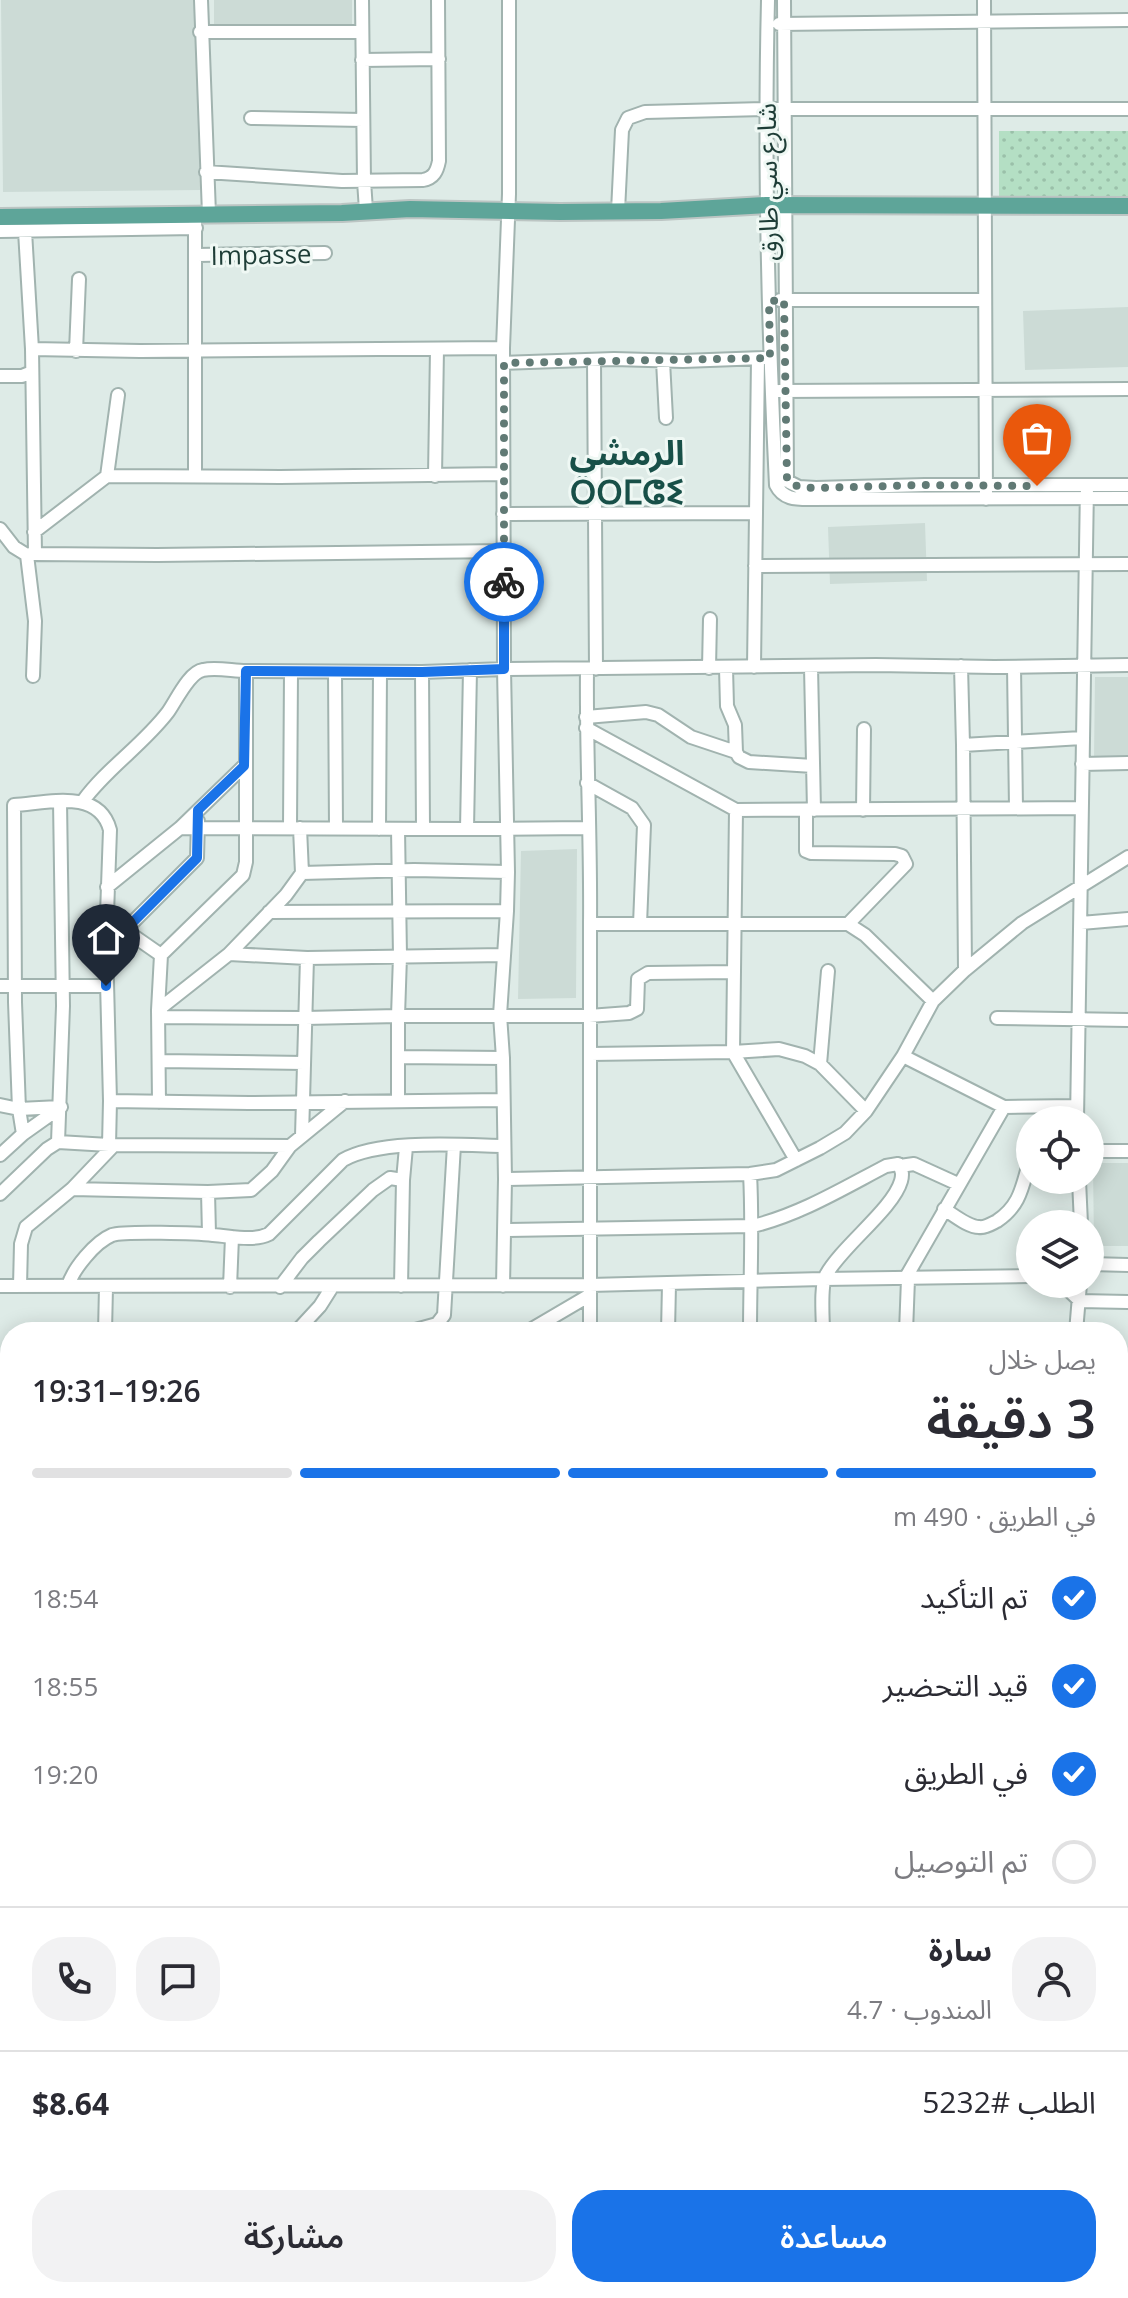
<!DOCTYPE html>
<html lang="ar">
<head>
<meta charset="utf-8">
<style>
	:root { --surface:#fff; --page:#f2f2f3; --text:#2b2b33; --muted:#7c7c81; --line:#e1e1e2; --accent:#1a73e8 }
	body { margin:0; font-family:"Open Sans","Noto Sans Arabic","Noto Sans Tifinagh",sans-serif; background:var(--page); color:var(--text); direction:rtl; height:100vh; display:flex; flex-direction:column; font-size:30px; white-space:nowrap }
	* { box-sizing:border-box; margin:0 }
	p { font-size:26px; color:var(--muted) }
	.icon { flex:none; width:44px; height:44px; fill:none; stroke:currentColor; stroke-width:2; stroke-linecap:round; stroke-linejoin:round }
	.map { position:relative; flex:1; overflow:hidden; direction:ltr }
	.drawer { position:absolute; left:0px; top:1322px; width:1128px; height:976px; display:flex; flex-direction:column; background:var(--surface); border-radius:32px 32px 0 0; box-shadow:0 4px 20px #0003; direction:rtl }
	.drawer>* { flex:none }
	.controls { position:absolute; left:1016px; top:1106px; display:grid; gap:16px }
	.controls a { display:grid; place-items:center; width:88px; height:88px; border-radius:50%; background:var(--surface); box-shadow:0 4px 20px #0003; font-size:40px }
	.pin { position:absolute; display:grid; place-items:center; width:68px; height:68px; color:#fff; margin:-82px -34px; border-radius:50% 50% 50% 0; rotate:-45deg; box-shadow:0 0 8px #0007 }
	.pin .icon { rotate:45deg }
	.courier { position:absolute; display:grid; place-items:center; width:80px; height:80px; margin:-40px; border:6px solid #1a73e8; border-radius:50%; background:#fff; color:#222; box-shadow:0 2px 10px #0007 }
	.overview em { font-style:normal; font-weight:600 }
	.overview div { display:flex; flex-direction:column-reverse }
	.overview { display:flex; align-items:center; justify-content:space-between; height:136px; padding:0 32px }
	h1 { font-size:52px; font-weight:600; line-height:60px }
	.bar { display:grid; grid-template-columns:repeat(4,1fr); gap:12px 8px; align-content:center; height:96px; padding:0 32px }
	.bar i { height:10px; border-radius:6px; background:var(--line) }
	.bar .selected { background:var(--accent) }
	.bar p { grid-column:span 4 }
	.line { display:flex; align-items:center; gap:20px; padding:0 32px; border-top:2px solid var(--line) }
	.line div { flex:1 }
	.round { display:grid; place-items:center; flex:none; width:84px; height:84px; border-radius:32px; background:var(--page) }
	ol { padding:0 32px; list-style:none }
	li { display:flex; align-items:center; gap:24px; height:88px }
	li p { margin-inline-start:auto }
	li .icon { padding:8px; border-radius:50%; background:var(--accent); color:#fff; stroke-width:4 }
	li:last-child { color:var(--muted) }
	li i { width:44px; height:44px; border:4px solid var(--line); border-radius:50% }
	.action { display:flex; gap:16px; margin-top:auto; padding:16px 32px }
	.action a { flex:1; height:92px; border-radius:32px; background:var(--accent); color:#fff; font-size:32px; font-weight:600; line-height:92px; text-align:center }
	.action a+a { background:var(--page); color:var(--text) }
	.map>svg:first-child { display:block }
	.built { fill:#ccdbd6 }
	.grass { fill:url(#grass-dots) }
	.forest { fill:url(#forest-crowns) }
	.lines { fill:none; stroke-linecap:round; stroke-linejoin:round }
	.minor-casing { stroke:#a1b3af; stroke-width:16 }
	.major-casing { stroke:#bcc5c3; stroke-width:20 }
	.minor { stroke:#fff; stroke-width:12 }
	.major { stroke:#5ea599; stroke-width:16 }
	.done { stroke:#617a75; stroke-width:8; stroke-dasharray:0 14.4 }
	.route { stroke:#1a73e8; stroke-width:10 }
	.labels { text-anchor:middle; dominant-baseline:central; stroke-width:6; stroke-linejoin:round; paint-order:stroke }
	.street-label { font-size:26px; fill:#1e3d37; stroke:#eff8f4 }
	.district-label { font-size:34px; font-weight:bold; fill:#185048; stroke:#eff8f4 }
</style>
</head>
<body>
<div class="map">
<svg width="1128" height="2298" viewBox="0 0 1128 2298">
	<defs>
		<pattern id="grass-dots" width="8" height="8" patternUnits="userSpaceOnUse" patternTransform="scale(2)"><rect width="8" height="8" fill="#b4dfc4"/><path d="M2 2h.1M6 6h.1" fill="none" stroke="#9ac0a9" stroke-width="1.8" stroke-linecap="round"/></pattern>
		<pattern id="forest-crowns" width="20" height="18" patternUnits="userSpaceOnUse" patternTransform="scale(2)"><rect width="20" height="18" fill="#b4dfc4"/><path d="M2 6a3 3 0 1 1 6 0M12 15a3 3 0 1 1 6 0" fill="none" stroke="#9ac0a9"/></pattern>
	</defs>
	<rect width="100%" height="100%" fill="#deebe7"/>
	<path class="built" d="M1 0H198L200 190 3 192Z
		M214 0H352V37L214 36Z
		M1128 307V367L1025 370 1023 311Z
		M925 523 927 581 830 584 828 527Z
		M1095 677H1128V758H1094Z
		M577 849 576 998 518 999 521 851Z
		M1093 1163H1128V1246H1094Z"/>
	<path class="grass" d="M999 131H1128V197H999Z"/>
	<path class="forest" d="M171 2288H239L237 2298H164Z
		M352 2288H588L594 2298H348Z"/>
	<g class="lines">
		<g class="minor-casing">
			<path id="minor" d="M201 0 209 214
				M362 0 364 181 366 210
				M509 0V194L503 348 504 669 876 665 994 667 1128 665
				M768 0C764 162 768 324 776 485 783 499 795 499 809 499L1128 498
				M784 0 787 481
				M984 0 986 499
				M779 24 1128 20
				M200 32H362
				M362 60 439 59
				M251 118 363 120
				M206 172 342 181 423 180C434 178 437 171 439 161L438 0
				M618 211 622 130 628 118 645 112 766 109H1128
				M0 231 196 228
				M25 231 32 349 35 554H30
				M197 255 325 253
				M780 300H984
				M32 349 140 351 503 348
				M76 351 79 279
				M594 360 596 669
				M663 361 666 418
				M504 363 614 359 683 361 763 358
				M0 376H22L32 372
				M779 391 1128 389
				M107 476 118 395
				M195 476V214
				M435 476 437 349
				M787 481 799 487 816 488 925 485H1128
				M503 514 755 513
				M0 529 14 547 27 555
				M34 532 107 476 280 477 503 474
				M35 554 157 555 504 551
				M27 555 35 621 33 676
				M755 566 1128 564
				M961 666 963 745
				M754 667 758 359
				M811 667 814 810
				M1014 667 1016 808
				M709 668 710 619
				M726 668 727 706 735 725 736 752 739 757 749 762 813 766
				M587 669C586 754 591 839 590 924 590 1060 590 1196 590 1332
				M470 670 467 829 589 828
				M246 671 422 672 504 669 508 872 507 911 500 1015 503 1058 505 1179 503 1286
				M335 672 336 828
				M422 672 423 828
				M586 717 646 712 658 715 691 737 736 752
				M586 728 736 810 1081 808
				M1082 764 1128 763
				M587 783 632 808 644 825 640 924
				M83 801C107 768 143 745 168 712 176 701 189 672 203 670 216 667 233 671 246 671V862L243 875 161 955
				M736 810 733 1052 796 1160
				M806 810V851L811 853 895 854 902 856 906 864 848 924
				M863 810 864 729
				M290 827 291 672
				M180 828 467 829
				M300 828 302 873 286 895 229 954 307 958 302 1136
				M379 829 380 672
				M302 873 414 870 508 872
				M107 887 180 828 244 766
				M269 912 507 911
				M1081 923 1128 919
				M590 924H848L865 935 933 1001
				M125 930 161 955 158 1010 159 1102
				M106 942 125 930 197 858 198 821
				M307 958 504 955
				M965 970 963 745 1082 738
				M0 986H106
				M161 1012 158 1010 229 954
				M159 1017 305 1018 398 1016 400 956 398 829
				M997 1018 1128 1020
				M590 1054 733 1052 779 1049 805 1056 820 1064 866 1111
				M903 1056 1004 1107 1077 1106
				M398 1057 503 1058
				M160 1061 304 1063
				M820 1064 828 971
				M110 1101 249 1103 503 1100
				M398 1101V1016H589L629 1013 637 1009 638 979 648 973 734 972
				M0 1105 19 1109 60 1107
				M1077 1120 1087 486
				M23 1134 19 1109 15 1002 14 805C47 803 99 788 110 830L106 942 110 1101 109 1145
				M58 1142 109 1145 290 1146
				M1090 1151H1128
				M0 1155 23 1134 61 1107
				M900 1166 914 1164 958 1184
				M750 1174C753 1227 750 1279 750 1332
				M505 1179 750 1174 776 1170 820 1148 845 1133 866 1111 903 1056 933 1001 965 970 1022 923 1128 857
				M1079 1180 1081 1224
				M72 1189 208 1192 251 1190 272 1171 290 1146 345 1101
				M208 1192 209 1234
				M0 1194 47 1149 58 1142 63 1006 60 801
				M944 1209C954 1215 968 1227 979 1227 985 1228 991 1224 997 1221 1021 1205 1022 1186 1030 1160
				M505 1230 753 1226C801 1214 842 1189 886 1166L898 1164C902 1170 903 1174 901 1181 893 1209 842 1246 826 1275 820 1286 823 1318 823 1332
				M1090 1264 1128 1265
				M905 1279 1004 1107
				M1062 1284 1080 1301 1128 1302
				M0 1286 590 1285 823 1279 1030 1276
				M20 1286 21 1244 26 1227 72 1189 114 1145
				M68 1286C73 1269 95 1242 112 1235 123 1231 198 1233 213 1235 231 1236 252 1242 269 1234L343 1160C380 1139 460 1145 504 1146
				M401 1286 403 1180 406 1147
				M230 1287 232 1237
				M280 1287 302 1258 319 1241 373 1190 390 1178 403 1180
				M105 1332 106 1287
				M296 1332 320 1306 332 1287
				M408 1332 437 1324 444 1315 454 1145
				M527 1332 590 1295
				M668 1332 669 1284
				M906 1332 908 1279
				M1076 1332 1080 1284
				M0 1369H10
				M1118 1517 1128 1515
				M0 1667H10
				M1118 1694 1128 1691
				M0 1753 10 1752
				M1118 1787 1128 1783
				M1118 1850 1128 1848
				M0 1858 10 1857
				M0 1935 10 1934
				M1118 2005 1128 2004
				M0 2045H10
				M1118 2130 1122 2122 1121 2063 1125 2053 1128 2051
				M0 2188 10 2184"/>
		</g>
		<g class="major-casing">
			<path id="major" d="M0 217 342 213 410 209 560 212 661 211 766 205 1128 206"/>
		</g>
		<use href="#minor" class="minor"/>
		<use href="#major" class="major"/>
	</g>
	<g class="lines">
		<path class="done" d="M504 582V363L770 358 769 301 784 300 787 481 799 487 816 488 925 485 1037 486"/>
		<path class="route" d="M106 986V942L125 930 197 858 198 810 244 766 246 671 422 672 504 669V582"/>
	</g>
	<g class="labels">
		<g class="street-label">
			<text transform="translate(767 182) rotate(-91)">شارع سي طارق</text>
			<text transform="translate(261 254) rotate(-1)">Impasse</text>
		</g>
		<g class="district-label">
			<text x="627" y="452">الرمشي<tspan x="627" dy="39">ⵔⵔⵎⵛⵉ</tspan></text>
		</g>
	</g>
</svg>
<div class="controls">
<a><svg class="icon" aria-label="locate" viewBox="0 0 24 24"><circle cx="12" cy="12" r="6"/><path d="M12 2v4M12 18v4M2 12h4M18 12h4"/></svg></a>
<a><svg class="icon" aria-label="layers" viewBox="0 0 24 24"><path d="M12 4l9 5-9 5-9-5zM3 14l9 5 9-5"/></svg></a>
</div>
<div class="pin" style="left:1037px;top:486px;background:#ea580c"><svg class="icon" aria-label="bag" viewBox="0 0 24 24"><path d="M5 8h14l-1 12H6zM9 8a3 3 0 0 1 6 0"/></svg></div>
<div class="pin" style="left:106px;top:986px;background:#1f2937"><svg class="icon" aria-label="home" viewBox="0 0 24 24"><path d="M3 11l9-7 9 7M6 9v11h12V9"/></svg></div>
<div class="courier" style="left:504px;top:582px"><svg class="icon" aria-label="bike" viewBox="0 0 24 24"><circle cx="6" cy="16" r="4"/><circle cx="18" cy="16" r="4"/><path d="M6 16l4-8h5l3 8M10 8l3 8H6M13 5h3"/></svg></div>
<section class="drawer">
<div class="overview"><div><h1>3 دقيقة</h1><p>يصل خلال</p></div><em>19:26–19:31</em></div>
<div class="bar"><i class="selected"></i><i class="selected"></i><i class="selected"></i><i></i><p>في الطريق · 490 m</p></div>
<ol>
<li><svg class="icon" aria-label="check" viewBox="0 0 24 24"><path d="M5 12l5 5 9-10"/></svg>تم التأكيد<p>18:54</p></li>
<li><svg class="icon" aria-label="check" viewBox="0 0 24 24"><path d="M5 12l5 5 9-10"/></svg>قيد التحضير<p>18:55</p></li>
<li><svg class="icon" aria-label="check" viewBox="0 0 24 24"><path d="M5 12l5 5 9-10"/></svg>في الطريق<p>19:20</p></li>
<li><i></i>تم التوصيل</li>
</ol>
<div class="line" style="height:144px"><a class="round"><svg class="icon" aria-label="person" viewBox="0 0 24 24"><circle cx="12" cy="8" r="4"/><path d="M4 21q1-7 8-7t8 7"/></svg></a><div><b>سارة</b><p>المندوب · 4.7</p></div><a class="round"><svg class="icon" aria-label="chat" viewBox="0 0 24 24"><path d="M4 5h16v11H9l-5 4z"/></svg></a><a class="round"><svg class="icon" aria-label="phone" viewBox="0 0 24 24"><path d="M5 4h4l2 5-3 2q2 4 5 5l2-3 5 2v4C11 20 4 13 5 4z"/></svg></a></div>
<div class="line" style="height:104px"><div>الطلب #5232</div><b>$8.64</b></div>
<div class="action"><a>مساعدة</a><a>مشاركة</a></div>
</section>
</div>
</body>
</html>
